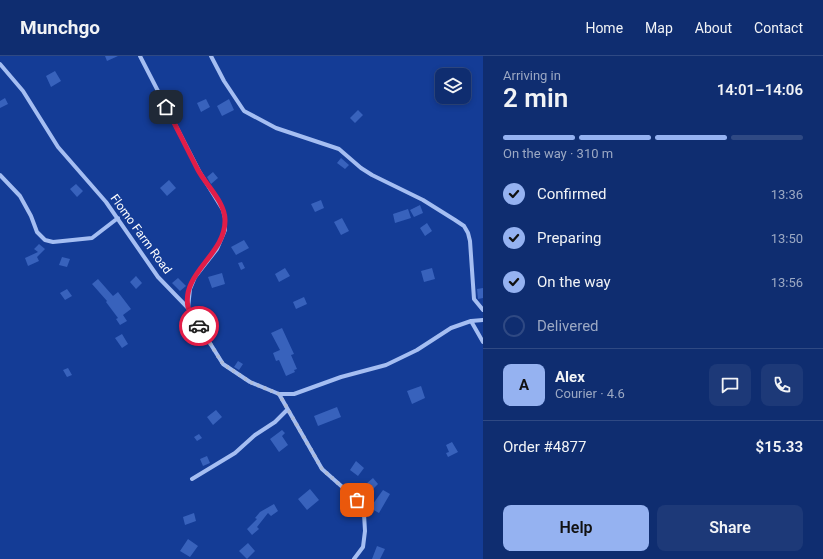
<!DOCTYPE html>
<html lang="en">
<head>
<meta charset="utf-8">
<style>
	:root { --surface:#0f2d70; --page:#1d3978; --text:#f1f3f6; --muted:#9ba8c3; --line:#2f4983; --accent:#95b2f1 }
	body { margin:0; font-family:Roboto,sans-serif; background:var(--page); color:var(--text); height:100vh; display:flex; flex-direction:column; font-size:15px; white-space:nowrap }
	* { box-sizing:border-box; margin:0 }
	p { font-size:13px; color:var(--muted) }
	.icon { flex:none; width:22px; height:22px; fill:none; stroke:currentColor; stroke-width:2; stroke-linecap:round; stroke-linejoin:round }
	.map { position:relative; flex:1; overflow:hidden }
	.panel { display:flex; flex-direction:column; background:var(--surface); width:340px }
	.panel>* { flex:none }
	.fabs { position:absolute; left:435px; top:12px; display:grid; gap:8px }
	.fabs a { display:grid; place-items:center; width:36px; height:36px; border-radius:8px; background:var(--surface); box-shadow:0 2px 6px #0003,0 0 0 1px var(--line); font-size:20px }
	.pin { position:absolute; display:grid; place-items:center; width:34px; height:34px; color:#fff; margin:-17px; border-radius:8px; box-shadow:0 2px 6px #0006 }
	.courier { position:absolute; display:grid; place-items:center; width:40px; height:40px; margin:-20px; border:3px solid #e11d48; border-radius:50%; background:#fff; color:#222; box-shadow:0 1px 5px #0007 }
	.headline em { font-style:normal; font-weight:600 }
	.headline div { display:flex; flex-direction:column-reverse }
	.headline { display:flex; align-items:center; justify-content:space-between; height:68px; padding:0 20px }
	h1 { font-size:26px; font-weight:600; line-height:30px }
	.bar { display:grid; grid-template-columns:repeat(4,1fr); gap:6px 4px; align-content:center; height:48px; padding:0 20px }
	.bar i { height:5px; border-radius:3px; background:var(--line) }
	.bar .active { background:var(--accent) }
	.bar p { grid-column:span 4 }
	.line { display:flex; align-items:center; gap:10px; padding:0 20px; border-top:1px solid var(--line) }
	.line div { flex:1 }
	.round { display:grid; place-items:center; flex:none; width:42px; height:42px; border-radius:8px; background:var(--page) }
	ol { padding:0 20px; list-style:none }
	li { display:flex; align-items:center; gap:12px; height:44px }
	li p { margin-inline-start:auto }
	li .icon { padding:4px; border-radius:50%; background:var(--accent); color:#111; stroke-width:4 }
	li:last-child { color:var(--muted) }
	li i { width:22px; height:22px; border:2px solid var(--line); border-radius:50% }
	.action { display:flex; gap:8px; margin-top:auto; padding:8px 20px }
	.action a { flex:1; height:46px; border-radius:8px; background:var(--accent); color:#111; font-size:16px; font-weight:600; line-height:46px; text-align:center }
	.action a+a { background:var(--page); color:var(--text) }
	header { display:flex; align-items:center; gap:24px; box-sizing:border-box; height:56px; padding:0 20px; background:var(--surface); border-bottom:1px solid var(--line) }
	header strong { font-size:19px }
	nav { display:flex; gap:22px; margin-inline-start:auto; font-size:14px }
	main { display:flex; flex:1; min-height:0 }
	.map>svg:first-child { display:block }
	.building { fill:#3862bc }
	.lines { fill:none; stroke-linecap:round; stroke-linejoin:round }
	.minor { stroke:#a5bef2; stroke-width:4 }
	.done { stroke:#adbbda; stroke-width:4; stroke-dasharray:0 7.2 }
	.route { stroke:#e11d48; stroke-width:5 }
	.labels { text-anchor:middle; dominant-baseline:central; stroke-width:3; stroke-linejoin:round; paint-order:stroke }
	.street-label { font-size:12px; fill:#fff; stroke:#143c96 }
</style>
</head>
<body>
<header>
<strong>Munchgo</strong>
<nav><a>Home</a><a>Map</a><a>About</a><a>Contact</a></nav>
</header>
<main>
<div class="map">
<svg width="483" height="503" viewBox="0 0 483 503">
	<rect width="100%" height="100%" fill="#143c96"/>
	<path class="building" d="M105 0H118L107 5Z
		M55 15 61 25 51 31 46 20Z
		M5 42 8 48 0 52V45Z
		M206 43 210 51 201 56 197 47Z
		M229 43 234 54 222 60 217 50Z
		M358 54 363 59 355 67 350 62Z
		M341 102 349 109 345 113 337 107Z
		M213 116 218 122 211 128 207 121Z
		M169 124 176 132 167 140 160 132Z
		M76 128 83 135 77 141 70 133Z
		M321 144 324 152 315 156 311 148Z
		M420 149 423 157 414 161 410 154Z
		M408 153 411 162 395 167 393 158Z
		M342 162 349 175 341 179 334 166Z
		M427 167 432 175 425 180 420 172Z
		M244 184 249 192 236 199 231 191Z
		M39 188 45 193 37 201 39 205 28 210 25 202 38 196 34 193Z
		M62 201 70 203 67 211 59 209Z
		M242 206 245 212 241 214 238 207Z
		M285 212 290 220 279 226 275 218Z
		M432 212 435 223 424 226 421 215Z
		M222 217 225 228 212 232 208 221Z
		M136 220 142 227 136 233 130 226Z
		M178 222 186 230 180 235 172 227Z
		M98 223 113 240 118 236 131 253 123 259 127 265 120 269 116 263 118 262 106 246 107 245 92 228Z
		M483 232V242L478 243 477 233Z
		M67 233 72 240 65 244 60 237Z
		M304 241 307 248 296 253 293 246Z
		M282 272 294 298 291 299 297 313 294 314 295 316 286 320 279 304 276 305 273 297 280 294 271 277Z
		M122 278 128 288 122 292 115 282Z
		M238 305 243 308 239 314 234 311Z
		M68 312 72 319 67 321 63 314Z
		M421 330 425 342 412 348 407 335Z
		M337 351 341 361 318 370 314 360Z
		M216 354 222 361 213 369 207 361Z
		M282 374 285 377 282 380 288 389 279 396 270 383Z
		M199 378 202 382 197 385 194 381Z
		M452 386 458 396 448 401 446 397 449 396 446 389Z
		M207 400 210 407 203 410 200 403Z
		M356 405 364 412 358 420 350 414Z
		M373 422 378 428 372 434 366 428Z
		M310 433 319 444 307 454 298 443Z
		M383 434 390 438 379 457 370 452Z
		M274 448 278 455 271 460 268 457 257 471 259 473 252 479 247 473 257 463 255 462 260 456Z
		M194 457 196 465 185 469 183 461Z
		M188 483 198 490 190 501 180 495Z
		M248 487 255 495 247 503 239 495Z
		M377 490 385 493 380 503H372Z"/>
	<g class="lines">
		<path class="minor" d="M140 0 199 115 223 154 225 162V174L217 193 195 221 190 233 188 252
			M211 0 224 25 244 55 276 72 339 93 361 112 372 119 423 144 455 164 464 170 468 177 470 185 474 243 483 254
			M0 8 23 35 58 91 106 146 158 221 188 252 223 308 250 326 279 338H294L341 321 386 309 417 294 451 272 471 265 483 264
			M0 119 20 140 31 160 37 176 45 184 53 186 92 182 118 162
			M471 265 483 286
			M279 338 322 413 357 444 364 458 365 475 363 491 354 503
			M192 423 235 397 255 379 275 366 287 354"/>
	</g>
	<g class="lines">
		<path class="done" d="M199 270 223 308 250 326 279 338 322 413 357 444"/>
		<path class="route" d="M166 51C177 72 187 93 198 114 206 129 225 146 225 164 226 198 181 217 188 251 190 257 196 265 199 270"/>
	</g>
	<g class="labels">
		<g class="street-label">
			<text transform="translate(141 178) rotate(54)">Flomo Farm Road</text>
		</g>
	</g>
</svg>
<div class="fabs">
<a><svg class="icon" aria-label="layers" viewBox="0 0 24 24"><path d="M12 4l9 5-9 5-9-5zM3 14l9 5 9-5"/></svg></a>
</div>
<div class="pin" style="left:357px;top:444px;background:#ea580c"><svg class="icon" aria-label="bag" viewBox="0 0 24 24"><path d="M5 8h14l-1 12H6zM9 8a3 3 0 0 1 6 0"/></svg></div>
<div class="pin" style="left:166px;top:51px;background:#1f2937"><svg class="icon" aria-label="home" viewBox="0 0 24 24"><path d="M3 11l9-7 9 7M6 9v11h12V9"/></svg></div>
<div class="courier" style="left:199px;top:270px"><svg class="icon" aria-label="car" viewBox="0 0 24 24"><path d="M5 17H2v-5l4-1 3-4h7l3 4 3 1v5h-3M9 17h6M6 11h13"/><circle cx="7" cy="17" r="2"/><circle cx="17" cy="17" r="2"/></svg></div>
</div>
<section class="panel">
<div class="headline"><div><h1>2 min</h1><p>Arriving in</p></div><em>14:01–14:06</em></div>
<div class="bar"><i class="active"></i><i class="active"></i><i class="active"></i><i></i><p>On the way · 310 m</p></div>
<ol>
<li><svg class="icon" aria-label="check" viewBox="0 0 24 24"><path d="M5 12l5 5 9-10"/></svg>Confirmed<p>13:36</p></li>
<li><svg class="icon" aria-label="check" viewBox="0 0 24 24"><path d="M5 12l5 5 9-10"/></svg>Preparing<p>13:50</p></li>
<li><svg class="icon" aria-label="check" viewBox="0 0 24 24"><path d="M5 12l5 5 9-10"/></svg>On the way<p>13:56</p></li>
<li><i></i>Delivered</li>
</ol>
<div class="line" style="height:72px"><b class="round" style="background:var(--accent);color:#111">A</b><div><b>Alex</b><p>Courier · 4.6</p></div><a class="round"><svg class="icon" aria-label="chat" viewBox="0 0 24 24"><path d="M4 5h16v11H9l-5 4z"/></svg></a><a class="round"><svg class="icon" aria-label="phone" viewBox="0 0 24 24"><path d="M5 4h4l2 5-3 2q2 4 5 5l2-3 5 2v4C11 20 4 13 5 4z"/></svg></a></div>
<div class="line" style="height:52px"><div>Order #4877</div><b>$15.33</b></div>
<div class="action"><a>Help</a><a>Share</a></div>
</section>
</main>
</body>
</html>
